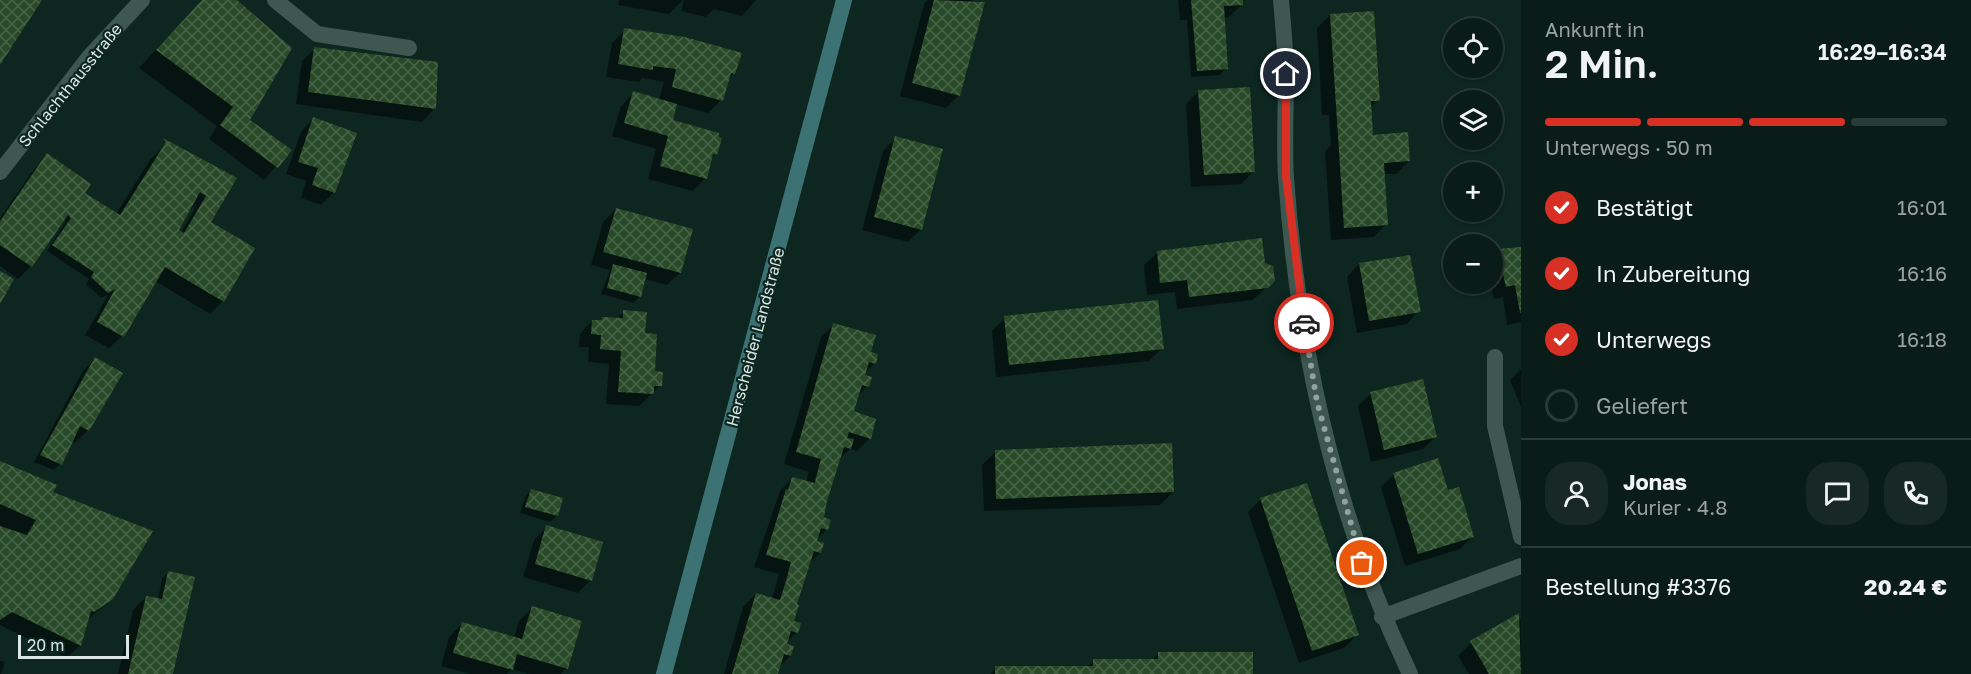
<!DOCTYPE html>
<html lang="de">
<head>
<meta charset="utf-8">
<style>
	:root { --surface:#0a1c18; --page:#182925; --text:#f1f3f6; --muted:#99a1a2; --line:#2a3a37; --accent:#d93025 }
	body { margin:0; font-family:"Golos Text",sans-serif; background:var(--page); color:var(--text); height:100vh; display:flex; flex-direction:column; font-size:22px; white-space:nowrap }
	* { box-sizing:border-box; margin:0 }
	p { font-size:20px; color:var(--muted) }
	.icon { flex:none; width:33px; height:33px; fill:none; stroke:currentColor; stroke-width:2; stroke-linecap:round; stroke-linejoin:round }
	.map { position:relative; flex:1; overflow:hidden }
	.side { display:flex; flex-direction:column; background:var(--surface); width:450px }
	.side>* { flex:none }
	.controls { position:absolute; left:1443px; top:18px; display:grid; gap:12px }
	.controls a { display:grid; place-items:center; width:60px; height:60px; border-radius:50%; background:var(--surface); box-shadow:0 2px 4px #0004,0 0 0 2px var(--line); font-size:30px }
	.scale { position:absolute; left:18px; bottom:15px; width:111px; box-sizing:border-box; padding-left:6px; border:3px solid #d9e7e3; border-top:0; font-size:16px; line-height:21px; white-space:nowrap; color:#d9e7e3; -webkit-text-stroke:4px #0d2620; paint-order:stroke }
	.pin { position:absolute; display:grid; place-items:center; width:51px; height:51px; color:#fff; margin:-26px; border:3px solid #fff; border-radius:50%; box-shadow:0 2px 6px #0007 }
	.courier { position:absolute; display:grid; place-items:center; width:60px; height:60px; margin:-30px; border:4px solid #d93025; border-radius:50%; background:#fff; color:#222; box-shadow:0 2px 8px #0007 }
	.headline em { font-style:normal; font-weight:600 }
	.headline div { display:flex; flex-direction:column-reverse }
	.headline { display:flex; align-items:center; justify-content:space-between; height:102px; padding:0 24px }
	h1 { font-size:39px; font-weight:600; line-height:45px }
	.bar { display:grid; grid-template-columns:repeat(4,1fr); gap:9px 6px; align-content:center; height:72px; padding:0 24px }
	.bar i { height:8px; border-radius:4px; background:var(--line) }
	.bar .selected { background:var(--accent) }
	.bar p { grid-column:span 4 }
	.line { display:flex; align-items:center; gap:15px; padding:0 24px; border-top:2px solid var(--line) }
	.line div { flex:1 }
	.round { display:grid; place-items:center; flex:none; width:63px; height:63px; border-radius:24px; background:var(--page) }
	ol { padding:0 24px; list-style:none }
	li { display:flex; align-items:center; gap:18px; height:66px }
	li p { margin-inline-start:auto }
	li .icon { padding:6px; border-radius:50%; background:var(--accent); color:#fff; stroke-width:4 }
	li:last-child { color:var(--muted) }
	li i { width:33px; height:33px; border:3px solid var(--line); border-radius:50% }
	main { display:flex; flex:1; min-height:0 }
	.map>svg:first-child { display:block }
	.shadow { fill:#0007; fill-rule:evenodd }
	.building { fill:url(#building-cross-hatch); fill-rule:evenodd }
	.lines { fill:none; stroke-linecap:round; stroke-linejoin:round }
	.service { stroke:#3e5751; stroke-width:16 }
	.minor { stroke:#3e5751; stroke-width:16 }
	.secondary { stroke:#3d7274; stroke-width:16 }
	.done { stroke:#92a39f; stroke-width:6; stroke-dasharray:0 10.8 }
	.route { stroke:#d93025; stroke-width:8 }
	.labels { text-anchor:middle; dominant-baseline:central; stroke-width:4.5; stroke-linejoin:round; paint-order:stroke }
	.street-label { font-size:16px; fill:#d9e7e3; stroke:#0d2620 }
</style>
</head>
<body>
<main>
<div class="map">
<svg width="1521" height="674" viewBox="0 0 1521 674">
	<defs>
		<pattern id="building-cross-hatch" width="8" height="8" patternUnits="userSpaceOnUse" patternTransform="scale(1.5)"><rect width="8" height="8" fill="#284a28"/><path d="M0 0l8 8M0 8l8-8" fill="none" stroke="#476447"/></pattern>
	</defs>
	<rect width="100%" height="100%" fill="#0d2620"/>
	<path class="shadow" d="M202 0H235L248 120 290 150 264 180 209 139 217 126 139 68Z
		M619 0H683L669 14 618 5Z
		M684 0H756L742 16 714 9 706 17 681 11Z
		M928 0H971L983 3 959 95 946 108 900 96 924 4Z
		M1178 0H1241L1242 4 1229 17 1223 18 1226 68 1220 75 1191 77 1187 20H1180Z
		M1330 15 1378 100 1370 108 1371 134 1409 161 1396 174H1383L1386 224 1374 237 1331 240 1325 152 1331 145 1329 115H1322L1317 28Z
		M625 30 734 73 727 80 721 100 708 113 675 104 671 121 716 154 710 159 705 178 693 191 648 179 656 149 612 136 621 106 634 93 659 100 664 82 642 78 639 82 606 77 612 43Z
		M315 49 436 63 434 109 422 122 296 104 302 61Z
		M1199 91 1254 171 1241 184 1191 187 1186 104Z
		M313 119 334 192 321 205 301 198 306 181 286 174 301 132Z
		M896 138 921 229 908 242 862 230 883 151Z
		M168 142 221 171 209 223 223 301 210 314 155 281 122 336 109 348 85 335 108 295 101 298 86 284 89 279 47 251 66 221 63 220 31 266 18 279 0 266V218L35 168 47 155 78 199 116 214 150 160ZM197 204 181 233 177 230 187 213Z
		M616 209 680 273 667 285 644 279 640 296 634 303 601 294 610 270 591 265 603 222Z
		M1521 249V322L1507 325 1503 297 1494 299 1490 284H1492V256L1498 250Z
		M1157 253 1264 264 1274 280 1253 300 1177 309 1175 292 1147 295 1144 265Z
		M1359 264 1419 311 1407 324 1357 333 1347 277Z
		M624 312 643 334 653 373 661 385 639 406 606 404 609 364 588 362 589 347H579L580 334 592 321 616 319Z
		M1005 318 1162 348 1149 361 996 377 992 331Z
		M834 325 869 353 875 363 862 375 868 386 857 397 852 412 870 438 857 451 850 449 838 460 825 500 822 519 827 529 816 540 820 553 806 566 792 622 797 632 786 643 790 656 779 667 777 674H724L743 607 756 594 772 599 779 574 754 567 780 491 792 478 806 482 809 472 784 464 821 337Z
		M95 358 88 430 75 443 72 441 60 464 54 470 34 462 83 371Z
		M1521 369V407L1510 380Z
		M1371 393 1436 436 1423 449 1371 462 1358 406Z
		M995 452 1173 492 1160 505 984 511 982 465Z
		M0 463 46 499 112 598 87 621 80 645 67 658 0 625Z
		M1394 474 1447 492 1473 536 1460 549 1405 566 1381 487Z
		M531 490 557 516 550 522 520 513 525 497Z
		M1261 499 1357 635 1344 648 1299 663 1248 512Z
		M547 527 590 580 578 593 523 577 534 540Z
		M168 573 172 674H118L133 610 146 597 158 599 162 579Z
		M532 608 566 668 561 674H529L512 669 507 674H470L441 666 449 637 462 624 514 638 519 621Z
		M1518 615 1521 620V674H1469L1458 656 1471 643Z
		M1159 653 1252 674H990L996 668 1087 667 1093 661 1152 660Z
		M0 661 5 662 1 674H0Z"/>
	<path class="building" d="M0 0H42L0 65Z
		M202 0H237L292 48 250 120 292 150 278 168 220 125 233 107 156 50Z
		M934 0 985 2 960 96 912 83Z
		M1191 0H1243V5L1224 6 1228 69 1197 71Z
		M1374 11 1380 101H1371L1373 135 1408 132 1410 161 1384 163 1388 225 1344 228 1330 14Z
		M624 28 685 37 742 53 735 74 731 73 723 101 672 87 676 69 653 66V70L618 64Z
		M314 47 438 62 436 109 308 92Z
		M1250 87 1255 172 1204 175 1198 90Z
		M633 91 677 104 673 120 719 133V137L722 138 717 155 713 154 707 179 660 166 668 136 624 123Z
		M313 117 357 133 335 193 312 185 318 168 298 162Z
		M895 136 943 149 922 230 874 217Z
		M163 138 237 178 211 222 255 248 224 302 165 267 124 337 97 322 115 289 108 293 91 277 94 272 52 245 71 218 68 215 32 267 0 245V221L47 153 91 184 85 193 120 215 166 142ZM200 192 206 196 184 233 179 230Z
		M616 208 693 229 681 273 603 252Z
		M1262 238 1265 263 1273 266 1275 281 1268 288 1189 297 1187 280 1160 283 1157 251Z
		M1521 247V313H1520L1515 285 1506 287 1497 249Z
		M1410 255 1421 312 1369 321 1359 263Z
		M613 264 647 273 641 297 607 288Z
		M0 271 14 279 0 304Z
		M1158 300 1164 349 1009 365 1004 316Z
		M623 310 647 312 645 333 657 334 655 371 663 372 662 386H654V394L618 392 621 351 600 349 601 335 591 334 592 320H602V317L623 318Z
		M833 323 876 335 871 352 878 354 876 364 869 362 865 375 872 377 869 387 862 385 854 411 876 419 871 439 849 432 847 438 854 439 851 449 844 447 827 501 824 517 831 520 828 530 821 528 817 541 824 543 821 553 814 551 797 604 799 605 794 621 801 623 798 633 791 631 787 644 794 646 791 656 784 654 778 674H732L756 593 780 600 786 581 791 562 766 555 786 489 788 490 792 477 815 483 816 477 821 459 796 452Z
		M95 357 123 373 89 431 80 426 62 465 40 455Z
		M1423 379 1437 437 1384 450 1370 392Z
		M1172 443 1174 492 996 499 995 450Z
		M1438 458 1448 490 1459 487 1474 537 1418 554 1393 473Z
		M0 461 57 485 53 492 153 531 113 599 94 612 91 611 81 646 12 612 0 620V526L27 535 36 520 0 504Z
		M1307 483 1359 635 1312 651 1260 498Z
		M531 489 563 498 558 516 525 507Z
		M546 525 603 542 592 581 535 564Z
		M168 571 195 577 173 674H128L146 596 162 599Z
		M532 606 582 621 568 669 517 654 513 670 453 653 462 622 522 639Z
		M1519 613 1521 674H1489L1470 641Z
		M1158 652H1253V674H995V666H1093V659H1158Z"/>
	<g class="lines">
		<path class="service" d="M275 0 317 34 409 48"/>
		<path class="minor" d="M1281 0C1283 26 1286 52 1286 77 1286 110 1284 144 1286 177 1298 349 1336 519 1410 674
			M0 172 90 56 142 0
			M1495 357V426L1521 537
			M1382 617 1521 566"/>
		<path class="secondary" d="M664 674 844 0"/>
	</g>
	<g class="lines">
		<path class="done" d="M1304 323 1317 402 1362 563"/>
		<path class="route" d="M1286 74V176L1304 323"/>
	</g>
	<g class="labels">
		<g class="street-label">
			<text transform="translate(70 85) rotate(-51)">Schlachthausstraße</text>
			<text transform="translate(755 337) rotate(-75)">Herscheider Landstraße</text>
		</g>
	</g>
</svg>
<div class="controls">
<a><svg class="icon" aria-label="locate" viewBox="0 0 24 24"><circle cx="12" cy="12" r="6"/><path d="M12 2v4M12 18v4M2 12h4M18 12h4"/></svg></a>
<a><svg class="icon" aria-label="layers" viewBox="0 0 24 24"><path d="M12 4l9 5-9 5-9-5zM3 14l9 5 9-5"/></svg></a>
<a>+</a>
<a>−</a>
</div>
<div class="scale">20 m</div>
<div class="pin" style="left:1362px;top:563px;background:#ea580c"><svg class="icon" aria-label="bag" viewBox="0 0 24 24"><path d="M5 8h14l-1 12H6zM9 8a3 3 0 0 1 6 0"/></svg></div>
<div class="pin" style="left:1286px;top:74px;background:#1f2937"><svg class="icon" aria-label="home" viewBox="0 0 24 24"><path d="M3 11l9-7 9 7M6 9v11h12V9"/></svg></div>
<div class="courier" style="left:1304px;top:323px"><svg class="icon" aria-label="car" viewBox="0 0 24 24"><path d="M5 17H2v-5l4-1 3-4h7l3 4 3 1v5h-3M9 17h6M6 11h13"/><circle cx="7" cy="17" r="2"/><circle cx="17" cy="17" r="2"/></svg></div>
</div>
<section class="side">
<div class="headline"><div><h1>2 Min.</h1><p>Ankunft in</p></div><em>16:29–16:34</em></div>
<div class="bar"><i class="selected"></i><i class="selected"></i><i class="selected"></i><i></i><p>Unterwegs · 50 m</p></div>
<ol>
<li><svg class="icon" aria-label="check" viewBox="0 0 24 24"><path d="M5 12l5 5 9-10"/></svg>Bestätigt<p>16:01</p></li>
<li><svg class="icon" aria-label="check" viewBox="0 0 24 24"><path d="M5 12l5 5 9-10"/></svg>In Zubereitung<p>16:16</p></li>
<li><svg class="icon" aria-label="check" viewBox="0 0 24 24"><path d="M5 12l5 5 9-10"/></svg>Unterwegs<p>16:18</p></li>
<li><i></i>Geliefert</li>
</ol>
<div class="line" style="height:108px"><a class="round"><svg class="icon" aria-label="person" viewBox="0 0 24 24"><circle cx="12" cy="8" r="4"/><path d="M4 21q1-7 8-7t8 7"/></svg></a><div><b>Jonas</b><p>Kurier · 4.8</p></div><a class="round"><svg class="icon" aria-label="chat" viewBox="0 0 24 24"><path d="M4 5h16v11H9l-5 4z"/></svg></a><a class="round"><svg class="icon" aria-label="phone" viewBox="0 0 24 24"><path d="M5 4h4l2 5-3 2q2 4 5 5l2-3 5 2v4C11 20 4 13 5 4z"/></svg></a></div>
<div class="line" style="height:78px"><div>Bestellung #3376</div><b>20.24 €</b></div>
</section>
</main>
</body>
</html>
